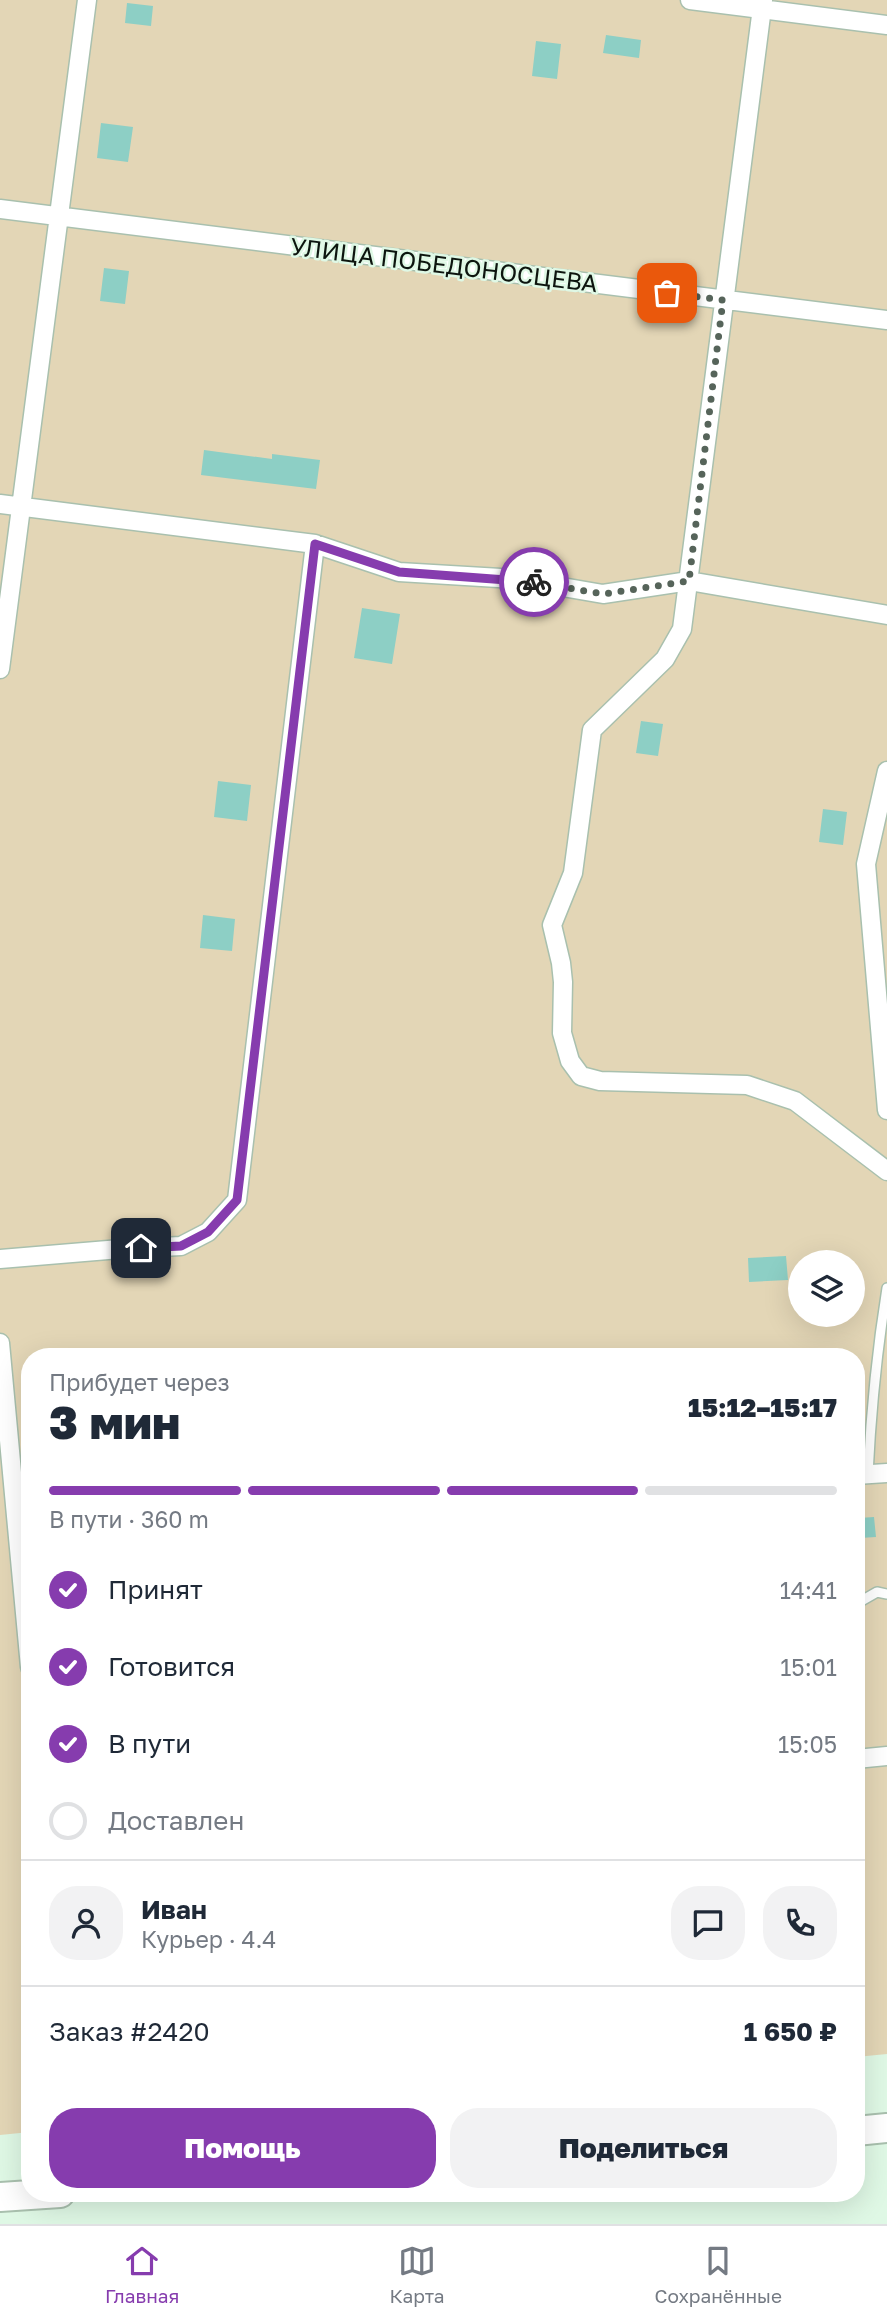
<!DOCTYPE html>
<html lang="ru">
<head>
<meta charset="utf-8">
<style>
	:root { --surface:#fff; --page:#f2f2f3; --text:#1f2937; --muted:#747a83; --line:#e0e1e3; --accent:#863cae }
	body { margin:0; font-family:"Golos Text",sans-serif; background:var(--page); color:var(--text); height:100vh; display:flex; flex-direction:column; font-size:26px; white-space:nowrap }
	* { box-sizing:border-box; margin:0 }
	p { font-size:23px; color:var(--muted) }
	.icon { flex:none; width:38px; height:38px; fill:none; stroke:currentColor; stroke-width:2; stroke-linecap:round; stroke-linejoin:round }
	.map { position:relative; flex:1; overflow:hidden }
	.drawer { position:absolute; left:21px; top:1348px; width:844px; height:854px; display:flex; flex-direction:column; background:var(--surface); border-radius:28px; box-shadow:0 7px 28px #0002 }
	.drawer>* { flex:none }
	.buttons { position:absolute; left:788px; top:1250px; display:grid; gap:14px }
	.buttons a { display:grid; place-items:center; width:77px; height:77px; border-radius:50%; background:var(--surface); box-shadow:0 7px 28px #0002; font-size:35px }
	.pin { position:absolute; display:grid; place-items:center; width:60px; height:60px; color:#fff; margin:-30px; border-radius:14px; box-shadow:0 4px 10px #0006 }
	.courier { position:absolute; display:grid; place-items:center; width:70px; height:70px; margin:-35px; border:5px solid #863cae; border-radius:50%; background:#fff; color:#222; box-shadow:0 2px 9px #0007 }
	.headline em { font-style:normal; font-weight:800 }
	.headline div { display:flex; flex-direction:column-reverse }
	.headline { display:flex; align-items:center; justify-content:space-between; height:119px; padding:0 28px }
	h1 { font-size:46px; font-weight:800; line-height:52px }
	.bar { display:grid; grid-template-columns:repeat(4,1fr); gap:10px 7px; align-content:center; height:84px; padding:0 28px }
	.bar i { height:9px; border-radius:5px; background:var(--line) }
	.bar .active { background:var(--accent) }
	.bar p { grid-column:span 4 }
	.line { display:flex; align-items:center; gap:18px; padding:0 28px; border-top:2px solid var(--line) }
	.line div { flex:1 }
	.round { display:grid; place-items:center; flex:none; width:74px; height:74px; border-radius:28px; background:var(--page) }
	ol { padding:0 28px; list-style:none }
	li { display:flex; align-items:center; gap:21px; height:77px }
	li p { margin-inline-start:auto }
	li .icon { padding:7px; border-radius:50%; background:var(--accent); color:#fff; stroke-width:4 }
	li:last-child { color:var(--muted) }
	li i { width:38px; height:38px; border:4px solid var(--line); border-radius:50% }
	.action { display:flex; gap:14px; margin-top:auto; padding:14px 28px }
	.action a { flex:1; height:80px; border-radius:28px; background:var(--accent); color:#fff; font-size:28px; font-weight:800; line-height:80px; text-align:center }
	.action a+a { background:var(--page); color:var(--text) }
	.tabs { display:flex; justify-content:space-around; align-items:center; height:98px; border-top:2px solid var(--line); background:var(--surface); font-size:19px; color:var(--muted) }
	.tabs a { display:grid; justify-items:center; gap:4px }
	.tabs .active { color:var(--accent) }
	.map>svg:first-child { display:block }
	.green { fill:#e3d6b6; fill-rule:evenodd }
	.building { fill:#8dcfc5 }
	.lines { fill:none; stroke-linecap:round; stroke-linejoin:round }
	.lane-casing { stroke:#a9c0ae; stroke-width:12 }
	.street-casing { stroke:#a9c0ae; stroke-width:21 }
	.primary-casing { stroke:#a9c0ae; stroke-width:32 }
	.lane { stroke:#fff; stroke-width:9 }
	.street { stroke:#fff; stroke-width:18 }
	.primary { stroke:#fff; stroke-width:28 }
	.done { stroke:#56645a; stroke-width:7; stroke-dasharray:0 12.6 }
	.route { stroke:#863cae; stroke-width:9 }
	.labels { text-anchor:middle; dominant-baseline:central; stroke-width:5; stroke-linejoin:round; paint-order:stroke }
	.street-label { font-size:24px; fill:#0d150f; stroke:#dff8e5 }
</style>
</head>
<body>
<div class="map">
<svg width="887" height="2224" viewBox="0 0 887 2224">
	<rect width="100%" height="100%" fill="#dff8e5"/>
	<path class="green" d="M0 0H887V2054L856 2057V1356H30V2132L0 2135ZM800 1262H852V1314H800Z"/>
	<path class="building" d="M127 3 153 6 151 26 125 23Z
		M606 35 641 40 639 58 603 53Z
		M536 41 561 44 557 79 532 76Z
		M101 123 133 127 128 162 97 158Z
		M104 268 129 271 125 304 100 301Z
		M204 450 272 459V454L320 460 316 489 201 475Z
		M362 608 400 614 392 664 354 658Z
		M641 721 663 724 658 756 636 753Z
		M218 781 251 785 247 821 214 817Z
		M823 809 847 812 843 845 819 842Z
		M203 915 235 919 232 951 200 948Z
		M786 1256 788 1280 749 1282 748 1258Z
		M874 1517 876 1537 860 1538 859 1518Z"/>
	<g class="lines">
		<g class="lane-casing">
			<path id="lane" d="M868 1474C871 1412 877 1350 887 1288
				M856 1604 877 1592 887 1594"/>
		</g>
		<g class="street-casing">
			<path id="street" d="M690 0 887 25
				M763 0 682 629 665 659 592 730 573 873 552 925 561 963 563 982 562 1033 570 1061 581 1076 600 1081 747 1085 795 1101 887 1171
				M0 209 887 320
				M0 504 315 544 399 572 516 579 603 594 689 581 887 615
				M0 669 87 0
				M887 771 866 864 887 1110
				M0 1259 120 1249 181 1246 208 1232 237 1200 315 544
				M0 1343 30 1667
				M856 1475 887 1473
				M856 1759 887 1756"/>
		</g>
		<g class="primary-casing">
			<path id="primary" d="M856 2131 887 2128
				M0 2197 60 2193"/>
		</g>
		<use href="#lane" class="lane"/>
		<use href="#street" class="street"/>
		<use href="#primary" class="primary"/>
	</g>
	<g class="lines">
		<path class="done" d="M534 582 603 594 689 581 723 300 667 293"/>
		<path class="route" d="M141 1248 181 1246 208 1232 237 1200 315 544 399 572 534 582"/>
	</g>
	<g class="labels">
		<g class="street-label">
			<text transform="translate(444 264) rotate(7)">УЛИЦА ПОБЕДОНОСЦЕВА</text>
		</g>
	</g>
</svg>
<div class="buttons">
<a><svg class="icon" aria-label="layers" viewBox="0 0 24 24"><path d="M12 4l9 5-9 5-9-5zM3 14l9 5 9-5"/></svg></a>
</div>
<div class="pin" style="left:667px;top:293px;background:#ea580c"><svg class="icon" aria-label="bag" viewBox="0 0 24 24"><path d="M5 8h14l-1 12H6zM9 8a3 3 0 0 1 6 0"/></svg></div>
<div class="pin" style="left:141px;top:1248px;background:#1f2937"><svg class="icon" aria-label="home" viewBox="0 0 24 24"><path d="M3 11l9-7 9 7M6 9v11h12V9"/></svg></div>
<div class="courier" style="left:534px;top:582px"><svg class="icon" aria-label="bike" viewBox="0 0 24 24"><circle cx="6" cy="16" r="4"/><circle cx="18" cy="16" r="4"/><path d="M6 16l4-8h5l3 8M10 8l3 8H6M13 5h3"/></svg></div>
<section class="drawer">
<div class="headline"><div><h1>3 мин</h1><p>Прибудет через</p></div><em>15:12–15:17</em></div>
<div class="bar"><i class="active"></i><i class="active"></i><i class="active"></i><i></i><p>В пути · 360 m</p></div>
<ol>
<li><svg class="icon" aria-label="check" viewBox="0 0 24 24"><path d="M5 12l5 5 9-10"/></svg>Принят<p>14:41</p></li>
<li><svg class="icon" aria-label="check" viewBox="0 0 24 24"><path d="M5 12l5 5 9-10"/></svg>Готовится<p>15:01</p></li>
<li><svg class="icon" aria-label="check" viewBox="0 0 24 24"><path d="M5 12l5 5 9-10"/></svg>В пути<p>15:05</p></li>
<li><i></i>Доставлен</li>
</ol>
<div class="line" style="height:126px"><a class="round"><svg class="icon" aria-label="person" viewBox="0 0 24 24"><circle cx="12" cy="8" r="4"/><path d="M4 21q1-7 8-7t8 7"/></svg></a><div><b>Иван</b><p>Курьер · 4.4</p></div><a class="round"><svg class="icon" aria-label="chat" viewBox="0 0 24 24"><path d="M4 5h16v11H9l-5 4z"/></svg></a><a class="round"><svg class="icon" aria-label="phone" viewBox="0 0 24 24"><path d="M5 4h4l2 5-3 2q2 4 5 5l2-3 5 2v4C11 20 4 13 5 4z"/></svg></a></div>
<div class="line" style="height:91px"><div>Заказ #2420</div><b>1 650 ₽</b></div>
<div class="action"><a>Помощь</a><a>Поделиться</a></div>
</section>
</div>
<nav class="tabs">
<a class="active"><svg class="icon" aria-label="home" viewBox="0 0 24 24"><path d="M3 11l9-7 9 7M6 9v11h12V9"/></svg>Главная</a>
<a><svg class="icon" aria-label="map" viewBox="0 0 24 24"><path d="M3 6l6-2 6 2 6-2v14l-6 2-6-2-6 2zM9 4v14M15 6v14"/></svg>Карта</a>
<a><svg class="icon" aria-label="saved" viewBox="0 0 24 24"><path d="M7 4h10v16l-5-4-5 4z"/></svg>Сохранённые</a>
</nav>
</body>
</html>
